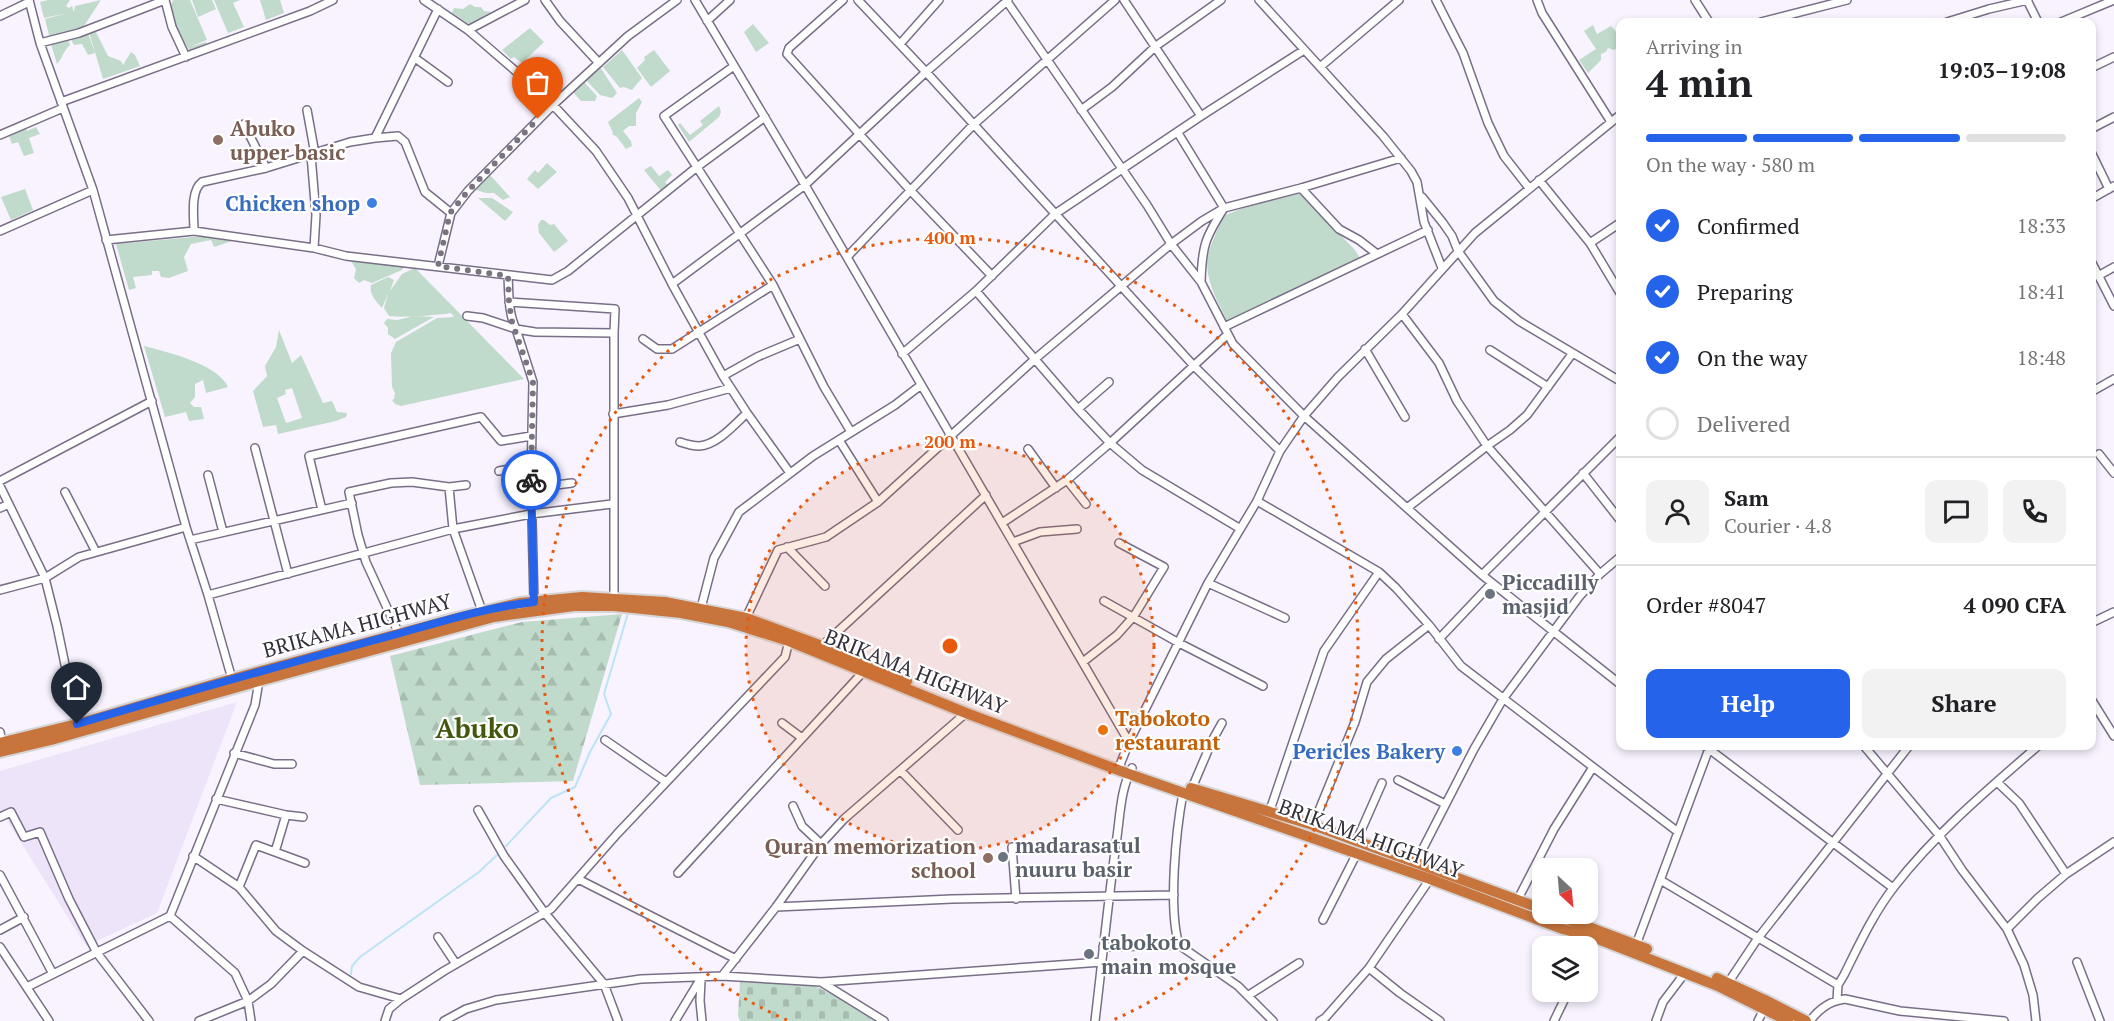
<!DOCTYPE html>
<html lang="en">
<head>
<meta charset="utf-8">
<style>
	:root { --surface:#fff; --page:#f2f2f2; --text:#202124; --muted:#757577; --line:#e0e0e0; --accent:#2563eb }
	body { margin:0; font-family:"PT Serif",serif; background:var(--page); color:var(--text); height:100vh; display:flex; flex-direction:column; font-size:22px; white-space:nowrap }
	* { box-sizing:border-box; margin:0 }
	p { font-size:20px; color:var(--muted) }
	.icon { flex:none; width:33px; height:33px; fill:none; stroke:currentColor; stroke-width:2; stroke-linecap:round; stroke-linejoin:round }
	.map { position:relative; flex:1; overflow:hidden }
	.side { position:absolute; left:1616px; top:18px; width:480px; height:732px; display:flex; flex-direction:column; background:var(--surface); border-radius:12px; box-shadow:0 3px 9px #0003 }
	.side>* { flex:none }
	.needle { width:39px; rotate:154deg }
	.fabs { position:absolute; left:1532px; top:858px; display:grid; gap:12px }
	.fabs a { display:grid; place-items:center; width:66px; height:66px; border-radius:12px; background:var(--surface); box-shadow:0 3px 9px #0003; font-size:30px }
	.pin { position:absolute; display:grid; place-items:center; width:51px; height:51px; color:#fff; margin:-62px -26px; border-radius:50% 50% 50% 0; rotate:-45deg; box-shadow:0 0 6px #0007 }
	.pin .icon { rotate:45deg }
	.courier { position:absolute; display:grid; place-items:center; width:60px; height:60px; margin:-30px; border:4px solid #2563eb; border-radius:50%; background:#fff; color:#222; box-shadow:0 2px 8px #0007 }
	.headline em { font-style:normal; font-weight:600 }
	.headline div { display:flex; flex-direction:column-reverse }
	.headline { display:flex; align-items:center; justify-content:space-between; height:102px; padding:0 30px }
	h1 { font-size:39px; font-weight:600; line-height:45px }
	.bar { display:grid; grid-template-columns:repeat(4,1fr); gap:9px 6px; align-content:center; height:72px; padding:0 30px }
	.bar i { height:8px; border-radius:4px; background:var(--line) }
	.bar .selected { background:var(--accent) }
	.bar p { grid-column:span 4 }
	.line { display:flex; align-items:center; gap:15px; padding:0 30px; border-top:2px solid var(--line) }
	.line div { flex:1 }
	.round { display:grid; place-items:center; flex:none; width:63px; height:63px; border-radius:12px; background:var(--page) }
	ol { padding:0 30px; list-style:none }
	li { display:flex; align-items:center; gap:18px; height:66px }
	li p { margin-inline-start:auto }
	li .icon { padding:6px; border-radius:50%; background:var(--accent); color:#fff; stroke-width:4 }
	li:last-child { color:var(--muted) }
	li i { width:33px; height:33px; border:3px solid var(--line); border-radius:50% }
	.action { display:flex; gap:12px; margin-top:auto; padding:12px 30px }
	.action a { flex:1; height:69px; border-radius:12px; background:var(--accent); color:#fff; font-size:24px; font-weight:600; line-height:69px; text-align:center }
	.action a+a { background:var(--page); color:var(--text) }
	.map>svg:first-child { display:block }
	.built { fill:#ede4fa }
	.green { fill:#c0dbcb; fill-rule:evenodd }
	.forest { fill:url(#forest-firs) }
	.cemetery { fill:url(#cemetery-stones) }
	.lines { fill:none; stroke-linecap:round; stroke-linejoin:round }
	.stream { stroke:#bbe4f4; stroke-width:2 }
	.minor-casing { stroke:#796e87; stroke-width:10 }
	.highway-casing { stroke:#d6d6d8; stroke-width:14 }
	.minor { stroke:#fff; stroke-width:7 }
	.highway { stroke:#c8753d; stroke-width:10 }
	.done { stroke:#797480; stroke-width:6; stroke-dasharray:0 10.8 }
	.route { stroke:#2563eb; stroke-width:8 }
	.ring { fill:none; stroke:#e8590c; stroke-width:3; stroke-dasharray:3 6 }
	.education-dot { fill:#8d6e63; stroke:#fff; stroke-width:2 }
	.shop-dot { fill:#3f7fe0; stroke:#fff; stroke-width:2 }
	.worship-dot { fill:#6b7280; stroke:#fff; stroke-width:2 }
	.food-dot { fill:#e8710a; stroke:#fff; stroke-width:2 }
	.labels { text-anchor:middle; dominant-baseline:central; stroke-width:4.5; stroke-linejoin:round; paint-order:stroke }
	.education-label { font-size:21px; font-weight:bold; fill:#785e54; stroke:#fff; text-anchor:start }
	.shop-label { font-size:21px; font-weight:bold; fill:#366cbe; stroke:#fff; text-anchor:end }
	.worship-label { font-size:21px; font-weight:bold; fill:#5b616d; stroke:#fff; text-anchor:start }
	.street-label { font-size:21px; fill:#34303b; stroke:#fff }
	.food-label { font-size:21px; font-weight:bold; fill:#c56008; stroke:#fff; text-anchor:start }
	.district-label { font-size:27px; font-weight:bold; fill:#43580d; stroke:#fff }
	.centre { fill:#e8590c; stroke:#fff; stroke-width:3 }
	.ring-label { font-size:18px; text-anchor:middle; font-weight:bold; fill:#e8590c; stroke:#fff; stroke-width:4.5; stroke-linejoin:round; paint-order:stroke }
</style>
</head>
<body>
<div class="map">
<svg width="2114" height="1021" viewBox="0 0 2114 1021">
	<defs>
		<pattern id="forest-firs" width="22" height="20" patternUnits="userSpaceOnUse" patternTransform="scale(1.5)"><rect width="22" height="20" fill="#c0dbcb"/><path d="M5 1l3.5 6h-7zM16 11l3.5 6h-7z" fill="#a6bcaf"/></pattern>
		<pattern id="cemetery-stones" width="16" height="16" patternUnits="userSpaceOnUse" patternTransform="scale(1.5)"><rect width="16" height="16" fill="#c0dbcb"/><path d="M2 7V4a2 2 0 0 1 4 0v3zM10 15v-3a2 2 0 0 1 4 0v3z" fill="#a6bcaf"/></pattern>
	</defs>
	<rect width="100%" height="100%" fill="#f8f3ff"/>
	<path class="built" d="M237 702 157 913 86 946 3 814H0V771Z"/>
	<path class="green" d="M48 0H70L66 6 69 8 72 6 74 12 75 6 101 0 80 32 50 39 45 19 67 13 44 18 40 2Z
		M173 0H190L207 40 189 47 206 42 207 47 190 51C180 36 165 18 173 0Z
		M192 0H212L216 9 198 17Z
		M214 0H240L233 3 244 27 228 33Z
		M260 0H280L284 13 266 20Z
		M470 4 475 7H481L484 11 491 12 469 24 452 13 454 8 463 9Z
		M753 24 769 43 756 52 744 32Z
		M1593 25 1597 34 1611 26 1618 34 1620 45 1614 50 1608 48 1606 52 1601 54V60L1588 73 1579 60 1596 49 1584 31Z
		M530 28 544 42 522 63 514 57 511 59 502 50Z
		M95 30 108 56 121 61 123 65 131 52 135 55 140 66 103 79 89 32Z
		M88 33 95 53 88 55 82 44 74 45 70 38Z
		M68 38 70 45C64 50 63 57 57 64L51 44Z
		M622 50 642 78 632 90 624 87 620 88 603 67Z
		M654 50 670 71 651 87 637 68 645 60 644 57Z
		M600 67 617 93 612 98 600 95 586 80Z
		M583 81 597 96 595 101H581L572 91Z
		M639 98 642 102 636 113V126H629L623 131 631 141 632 146 626 149 617 137 612 134 613 133 608 122Z
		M719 106 721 112 719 117 689 142 678 125 680 123 690 135 703 125 700 121Z
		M36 127 40 134 29 138 34 153 24 156 18 142 12 144 9 136 26 128 27 131Z
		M547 163 557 172 538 189 527 179 535 170 538 173Z
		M651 166 659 176 668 170 672 175 665 182 669 187 662 192 644 170Z
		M490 175 510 197 503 200 494 193H486L476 190Z
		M25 189 33 210 11 220 1 197Z
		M1299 193 1355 250 1360 258 1227 321C1218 301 1202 276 1209 252 1212 240 1219 228 1223 216L1248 206Z
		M478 198H492L513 212 505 221Z
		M541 220H544L550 225 554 224 568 241 554 252 539 233 538 225Z
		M193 237H206L232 241 214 247 211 240 191 244 184 257 188 271 169 278 161 277 159 271H152V275L133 277 136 288 129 290 116 244Z
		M349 258 405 266 402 270 372 283 364 280 359 283 354 278 356 269Z
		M415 268 524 379 401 406 395 404 392 400 394 399 395 393 392 387 391 353 396 342 437 318 454 317 451 313C444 315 395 318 389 316L384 308 388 294 382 308C376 301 369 294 371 285L388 277 394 280 390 291 402 274Z
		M414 316 434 317 395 339 388 334V328L384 323 387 319 397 320Z
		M279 330 292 363 301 355 323 403 332 401 337 412 347 413 346 417 336 421 278 434 276 425 263 427 253 391 267 376 265 366 276 347ZM292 388 302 418 286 423 277 398 286 394 285 390Z
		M144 346C167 352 218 364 228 387L206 393 203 380 195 384V397L190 403 194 407H201L204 419 189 421 186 412 165 417Z"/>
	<path class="forest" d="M622 614 573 781 420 785 390 656 522 622Z"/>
	<path class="cemetery" d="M740 982 811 984 837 997 874 1021H740L738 1016Z"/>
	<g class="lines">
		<path class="stream" d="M506 846 551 798 575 787 590 752 611 714 604 694 628 613
			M351 974 352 966 360 957 479 872 498 854"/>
		<g class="minor-casing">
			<path id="minor" d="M29 0 40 43 93 190 186 527 208 595 232 679
				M165 0 172 27 186 57
				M424 0 468 30 519 74 553 105 596 151 628 198 672 284 723 376 747 413 790 473
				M545 0 560 21 599 63
				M695 0 805 185 1129 742
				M843 0 789 48 787 54 910 190 992 276
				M858 0 926 72 1194 366 1280 451
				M1006 0 1147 205 1171 244 1201 282 1233 344 1304 416 1482 575 1620 684
				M1124 0 1201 116
				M1259 0 1383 136 1411 171 1417 182 1424 222 1442 268
				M1436 0 1463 53 1488 123 1504 156 1529 188
				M1537 0 1542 13 1611 122
				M1695 0 1709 22
				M2027 0 2038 22
				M438 9 375 138 398 136 405 142 425 192 451 213
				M0 16 29 2
				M707 21 730 0
				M1761 22 1847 0
				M1947 22 1989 9 2028 0
				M2061 22 2114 0
				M468 30 525 0
				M40 43 79 33 165 0
				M900 44 939 0
				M415 58 448 82
				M734 66 664 116 773 285 824 387 851 432
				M1320 67 1399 0
				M2091 68 2114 57
				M61 102 310 11 333 0
				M307 110 315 154
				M1081 110 1112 87 1156 46 1221 0
				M244 124 266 168
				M2091 129 2114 117
				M1178 133 1224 208C1205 238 1202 246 1201 282
				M0 135 63 108
				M2091 152 2109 189
				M311 155 316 215 314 248
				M1539 180 1590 243 1620 293
				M1301 188 1339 229 1359 240 1377 254
				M1422 197 1443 223 1452 236 1458 251 1494 301 1519 321 1620 381
				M2091 199 2114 186
				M0 231 93 190
				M194 231C194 217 190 191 202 182L266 168 350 142 375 138
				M106 240 194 231 314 248 346 256 552 280 568 271 697 167 765 117
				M1590 243 1620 223
				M847 257 973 125 1115 0
				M2091 261 2114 306
				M438 266 451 213 468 191 553 105 628 36 677 0
				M2098 276 2114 267
				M672 284 805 185 926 72 1008 0
				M976 291 1078 409 1110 443 1142 470 1239 528
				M509 302 615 309 614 333
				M1402 314 1439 363 1457 401 1487 446 1600 574
				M467 316 483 318 516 329C508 313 509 293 508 276
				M1224 327 1428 230
				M643 339 657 349H672L773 285
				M1365 349 1405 417
				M1490 350 1548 387
				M902 354 976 291 1055 214 1201 116 1304 50
				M723 376 757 357 800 339
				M2091 392 2114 379
				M1078 409 1109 382
				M613 414 668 405 731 388
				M839 440 878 502
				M680 442C686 444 692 446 699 446 717 445 734 425 747 413
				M255 448 288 574
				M1028 449 1056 488
				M2099 454 2114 473
				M499 471 531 465
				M1583 473 1620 520
				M208 475 223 532
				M1067 480 1086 504
				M0 481 152 401
				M0 486 45 578 57 626 78 727
				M449 487 453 529 482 611
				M532 488 572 483
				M65 492 96 552
				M1257 501 1379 572 1396 588 1429 625 1461 666 1678 832
				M0 508 9 504
				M1407 508 1487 446 1510 430 1527 415 1572 354
				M322 510 309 456 481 417 501 441 531 436
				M1002 523 1067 480 1110 443 1227 335
				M190 540 352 503
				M1013 542 1040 532 1077 529
				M787 547 825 586
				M1482 575 1620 437
				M1208 583 1285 618
				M0 590 45 578 79 557 186 527
				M208 595 453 529 531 514 612 504
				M1104 601 1179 643 1263 686
				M534 602 531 479 533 382 516 329 535 332 614 333V599
				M701 608 714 558 739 512 813 456 895 405 921 385
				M746 618 778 550 826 537 878 502 1035 359 1171 244 1202 221 1224 208 1301 188 1401 158
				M2091 623 2114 612
				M399 634 366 562 358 535 349 492 391 483 412 482 449 487 466 485
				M1439 639 1492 583
				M822 646 986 495
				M1083 662 1117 635 1134 616 1164 567 1119 543
				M2091 699 2114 736
				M782 723 802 738
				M0 732 2 743
				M605 740 666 782
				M1705 746 1893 888
				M1864 746 1939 835 1962 870 2007 929 2024 965 2033 995 2036 1021
				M234 753 274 764H292
				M1118 770 1129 742 1208 583 1257 501 1280 451 1304 416 1338 377 1402 314 1475 233 1620 115
				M901 771 958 830
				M1398 780 1445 804
				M1997 782 2019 803 2066 874
				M1192 788 1212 741 1222 723
				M216 799 286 815 303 817
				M793 806 802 826 821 844
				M478 810 504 856 544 912 604 984 618 1021
				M1270 810 1324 651 1379 572
				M0 817 11 812 24 837 40 832 69 899 97 953 149 1021
				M1313 825 1355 722 1367 682 1386 659 1429 625
				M1356 842 1382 783
				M1012 847 1016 899
				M275 852 286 815
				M193 856 239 887 276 931 303 951 359 987 401 999
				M1416 862 1474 749 1503 699 1579 597 1600 574 1620 557
				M678 873 864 671
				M0 875 53 974
				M578 879 736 959
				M1662 881 1838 985
				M239 887 256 845 305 863
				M1518 899 1554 829 1593 767
				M776 907 952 899 1174 895
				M170 916 235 973 248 1001 251 1021
				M1323 920 1357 853
				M2007 929 2038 898 2066 874 2114 842
				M0 930 24 917
				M438 937 456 964
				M1179 945C1168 908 1176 831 1183 793
				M1636 945 1710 746
				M0 947 49 1021
				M1103 947 1179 945 1238 986 1273 1021
				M1587 949 1593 937
				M2077 962 2100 1021
				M1369 968 1400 993 1440 1021
				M722 976 776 907 821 844 844 819 966 713
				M701 980 700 1001 702 1021
				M821 982 884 1021
				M1728 983 1758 938 1909 746
				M27 987 170 916 255 705 259 681
				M1249 995 1299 963
				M1837 1000 1838 985 1844 975C1859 945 1873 914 1894 887 1935 834 1987 790 2038 746
				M199 1021 248 1001 271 984 303 951
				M385 1021 389 1009 401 999 444 971 551 909 617 834 785 657 789 641
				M444 1021 466 1009 496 1000 641 979 722 976 821 982 1102 962
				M675 1021 701 978
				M1095 1021C1102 962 1108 903 1116 844 1120 819 1120 789 1132 768
				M1320 1021 1325 1018 1369 968 1430 879
				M1554 1021 1568 992
				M1656 1021 1663 1002 1685 973
				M1758 1021 1764 1009
				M1810 1021C1819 1009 1829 1001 1845 999L1900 1011 2004 1021"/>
		</g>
		<g class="highway-casing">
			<path id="highway" d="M0 743 77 724 232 679 457 618 519 603 582 597 665 602 746 618 822 646 907 681
				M0 752 51 740 259 681 494 617 574 606H614L681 613 728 622 789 641 966 713 1129 774 1430 879 1563 929 1593 937 1718 986 1788 1021
				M1191 788 1313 825 1542 909
				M1554 914 1647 949
				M1717 978 1765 1000 1806 1021"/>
		</g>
		<use href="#minor" class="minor"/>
		<use href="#highway" class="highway"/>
	</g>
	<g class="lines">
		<path class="done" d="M531 480 533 382 512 322 509 302 508 276 438 266 450 213 468 191 538 119"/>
		<path class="route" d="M77 724C175 695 272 668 371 641 425 627 479 608 534 602L531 480"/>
	</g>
	<circle cx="950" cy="646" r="204" fill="#e8590c" fill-opacity=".12"/>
	<g class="ring">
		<circle cx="950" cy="646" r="204"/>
		<path d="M787 1020A408 408 0 1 1 1113 1020"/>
	</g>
	<g class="education-dot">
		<circle cx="218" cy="140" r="6"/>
		<circle cx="988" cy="858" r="6"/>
	</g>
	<g class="shop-dot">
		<circle cx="372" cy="203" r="6"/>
		<circle cx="1457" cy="751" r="6"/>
	</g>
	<g class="worship-dot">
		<circle cx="1490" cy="594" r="6"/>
		<circle cx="1003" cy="857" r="6"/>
		<circle cx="1089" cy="954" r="6"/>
	</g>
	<circle class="food-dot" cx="1103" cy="730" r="6"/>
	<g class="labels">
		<g class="education-label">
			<text x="230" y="128">Abuko<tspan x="230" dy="24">upper basic</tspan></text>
			<text x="976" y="846" text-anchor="end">Quran memorization<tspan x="976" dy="24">school</tspan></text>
		</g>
		<g class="shop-label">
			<text x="360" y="203">Chicken shop</text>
			<text x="1445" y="751">Pericles Bakery</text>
		</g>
		<g class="worship-label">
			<text x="1502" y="582">Piccadilly<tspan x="1502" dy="24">masjid</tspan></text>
			<text x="1015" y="845">madarasatul<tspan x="1015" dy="24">nuuru basir</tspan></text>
			<text x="1101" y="942">tabokoto<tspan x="1101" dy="24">main mosque</tspan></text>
		</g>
		<g class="street-label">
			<text transform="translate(357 625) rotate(-15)">BRIKAMA HIGHWAY</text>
			<text transform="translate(916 671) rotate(22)">BRIKAMA HIGHWAY</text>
			<text transform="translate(1371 838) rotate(20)">BRIKAMA HIGHWAY</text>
		</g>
		<g class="food-label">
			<text x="1115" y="718">Tabokoto<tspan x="1115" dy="24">restaurant</tspan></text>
		</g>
		<g class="district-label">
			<text x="477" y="728">Abuko</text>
		</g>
	</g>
	<circle cx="950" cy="646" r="9" class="centre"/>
	<g class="ring-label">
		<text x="950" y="244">400 m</text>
		<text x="950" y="448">200 m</text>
	</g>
</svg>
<div class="fabs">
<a><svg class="needle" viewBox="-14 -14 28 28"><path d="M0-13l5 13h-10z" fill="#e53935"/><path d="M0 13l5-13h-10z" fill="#757577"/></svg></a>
<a><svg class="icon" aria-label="layers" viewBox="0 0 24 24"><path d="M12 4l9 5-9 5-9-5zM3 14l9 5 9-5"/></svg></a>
</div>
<div class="pin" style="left:538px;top:119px;background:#ea580c"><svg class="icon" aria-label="bag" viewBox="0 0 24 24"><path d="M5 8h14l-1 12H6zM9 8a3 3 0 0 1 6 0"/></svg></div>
<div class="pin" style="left:77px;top:724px;background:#1f2937"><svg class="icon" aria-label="home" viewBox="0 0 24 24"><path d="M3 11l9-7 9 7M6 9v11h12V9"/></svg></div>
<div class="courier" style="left:531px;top:480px"><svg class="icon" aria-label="bike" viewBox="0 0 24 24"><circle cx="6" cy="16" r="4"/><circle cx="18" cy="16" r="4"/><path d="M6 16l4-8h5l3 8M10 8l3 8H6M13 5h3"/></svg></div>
<section class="side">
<div class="headline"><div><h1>4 min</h1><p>Arriving in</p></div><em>19:03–19:08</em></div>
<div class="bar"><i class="selected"></i><i class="selected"></i><i class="selected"></i><i></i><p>On the way · 580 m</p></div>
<ol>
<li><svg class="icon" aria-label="check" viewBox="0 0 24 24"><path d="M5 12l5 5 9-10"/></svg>Confirmed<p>18:33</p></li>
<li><svg class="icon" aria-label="check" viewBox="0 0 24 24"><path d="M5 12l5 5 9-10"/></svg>Preparing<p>18:41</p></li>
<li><svg class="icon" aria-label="check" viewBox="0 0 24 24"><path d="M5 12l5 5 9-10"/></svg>On the way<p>18:48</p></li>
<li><i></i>Delivered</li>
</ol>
<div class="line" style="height:108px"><a class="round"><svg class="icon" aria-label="person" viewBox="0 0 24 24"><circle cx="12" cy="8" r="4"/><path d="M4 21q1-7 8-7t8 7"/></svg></a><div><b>Sam</b><p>Courier · 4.8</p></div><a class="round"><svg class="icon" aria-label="chat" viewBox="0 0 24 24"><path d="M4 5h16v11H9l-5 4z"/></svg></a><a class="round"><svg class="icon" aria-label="phone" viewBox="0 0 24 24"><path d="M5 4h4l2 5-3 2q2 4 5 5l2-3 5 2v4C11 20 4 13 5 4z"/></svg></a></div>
<div class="line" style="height:78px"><div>Order #8047</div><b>4 090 CFA</b></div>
<div class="action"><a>Help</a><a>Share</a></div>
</section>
</div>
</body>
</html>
